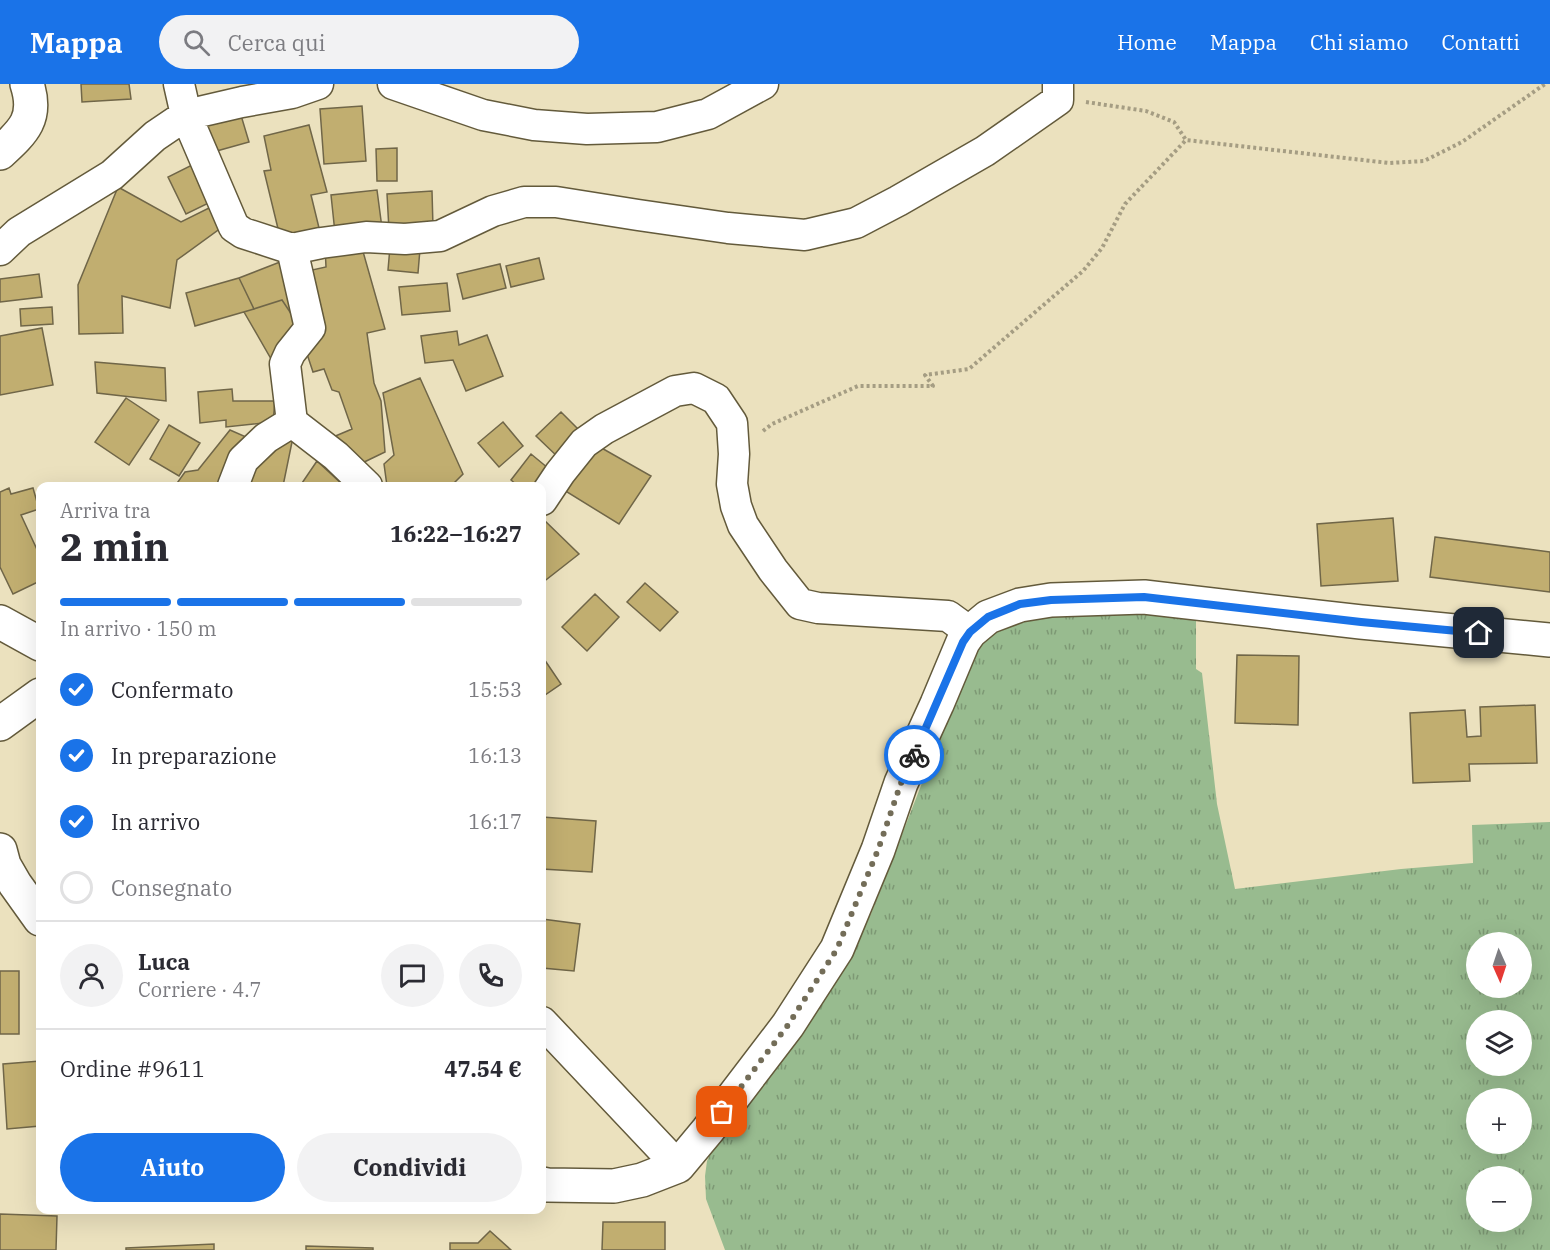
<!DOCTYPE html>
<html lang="it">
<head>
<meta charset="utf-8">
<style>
	:root { --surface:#fff; --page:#f2f2f3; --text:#2b2b33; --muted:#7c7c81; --line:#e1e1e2; --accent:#1a73e8 }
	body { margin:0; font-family:"IBM Plex Serif",serif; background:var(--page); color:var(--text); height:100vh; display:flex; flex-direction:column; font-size:22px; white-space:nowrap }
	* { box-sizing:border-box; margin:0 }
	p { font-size:20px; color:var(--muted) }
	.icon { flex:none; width:33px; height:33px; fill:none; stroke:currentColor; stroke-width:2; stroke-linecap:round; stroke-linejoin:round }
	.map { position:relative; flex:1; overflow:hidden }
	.side { position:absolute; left:36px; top:398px; width:510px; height:732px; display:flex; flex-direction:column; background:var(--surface); border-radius:12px; box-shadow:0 6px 24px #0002 }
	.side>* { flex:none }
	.needle { width:39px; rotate:177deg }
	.buttons { position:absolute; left:1466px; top:848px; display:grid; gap:12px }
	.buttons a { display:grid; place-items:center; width:66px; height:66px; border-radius:50%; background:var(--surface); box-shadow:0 6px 24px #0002; font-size:30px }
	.pin { position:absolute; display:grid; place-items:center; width:51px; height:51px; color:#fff; margin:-26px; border-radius:12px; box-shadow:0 3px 9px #0006 }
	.courier { position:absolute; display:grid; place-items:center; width:60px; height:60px; margin:-30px; border:4px solid #1a73e8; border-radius:50%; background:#fff; color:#222; box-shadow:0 2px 8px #0007 }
	.summary em { font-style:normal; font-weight:700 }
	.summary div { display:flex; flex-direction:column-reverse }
	.summary { display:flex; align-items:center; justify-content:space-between; height:102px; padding:0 24px }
	h1 { font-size:39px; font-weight:700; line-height:45px }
	.bar { display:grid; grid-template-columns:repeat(4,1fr); gap:9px 6px; align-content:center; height:72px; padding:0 24px }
	.bar i { height:8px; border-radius:4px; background:var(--line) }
	.bar .on { background:var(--accent) }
	.bar p { grid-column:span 4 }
	.line { display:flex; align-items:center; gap:15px; padding:0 24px; border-top:2px solid var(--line) }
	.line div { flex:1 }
	.round { display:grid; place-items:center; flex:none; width:63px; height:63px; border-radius:32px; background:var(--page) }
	ol { padding:0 24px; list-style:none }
	li { display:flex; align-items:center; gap:18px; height:66px }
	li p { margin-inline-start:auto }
	li .icon { padding:6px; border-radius:50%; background:var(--accent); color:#fff; stroke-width:4 }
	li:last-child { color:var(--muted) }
	li i { width:33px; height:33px; border:3px solid var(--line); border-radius:50% }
	.primary-button { display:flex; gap:12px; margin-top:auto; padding:12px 24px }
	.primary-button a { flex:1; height:69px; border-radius:36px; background:var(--accent); color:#fff; font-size:24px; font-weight:700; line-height:69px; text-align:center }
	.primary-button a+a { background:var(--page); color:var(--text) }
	header { display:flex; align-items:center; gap:36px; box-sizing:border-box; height:84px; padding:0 30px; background:var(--accent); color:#fff }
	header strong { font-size:28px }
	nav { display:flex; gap:33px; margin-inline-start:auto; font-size:21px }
	.search { width:420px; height:54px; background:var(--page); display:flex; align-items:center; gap:15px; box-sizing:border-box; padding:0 21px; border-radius:33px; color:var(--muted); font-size:22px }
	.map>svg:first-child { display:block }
	.grass { fill:url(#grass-tufts); fill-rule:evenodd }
	.building { fill:#c1ae70; stroke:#706648; stroke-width:1.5 }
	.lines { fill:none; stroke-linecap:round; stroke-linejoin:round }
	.minor-casing { stroke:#635a3b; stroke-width:33 }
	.tertiary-casing { stroke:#635a3b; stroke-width:36 }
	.path { stroke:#a59d83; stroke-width:4; stroke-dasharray:3 3; stroke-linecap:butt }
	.minor { stroke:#fff; stroke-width:30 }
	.tertiary { stroke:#fff; stroke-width:33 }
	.done { stroke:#736d58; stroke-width:6; stroke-dasharray:0 10.8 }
	.route { stroke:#1a73e8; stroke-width:8 }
</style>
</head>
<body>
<header>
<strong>Mappa</strong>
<div class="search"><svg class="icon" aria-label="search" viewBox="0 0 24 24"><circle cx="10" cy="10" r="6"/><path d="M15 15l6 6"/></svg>Cerca qui</div>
<nav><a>Home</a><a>Mappa</a><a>Chi siamo</a><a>Contatti</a></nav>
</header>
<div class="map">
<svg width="1550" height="1166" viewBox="0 0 1550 1166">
	<defs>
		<pattern id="grass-tufts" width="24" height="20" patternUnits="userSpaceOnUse" patternTransform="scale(1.5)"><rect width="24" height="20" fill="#98bb8f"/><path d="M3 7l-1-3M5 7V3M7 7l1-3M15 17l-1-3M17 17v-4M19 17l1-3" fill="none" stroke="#7d9874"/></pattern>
	</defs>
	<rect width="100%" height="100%" fill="#ebe1be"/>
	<path class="grass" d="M1196 524V585L1202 589 1217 720 1235 805 1401 785 1473 779 1472 741 1550 738V1166H725L706 1115 705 1092 707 1077 718 1053 807 939 871 830 973 568 995 543 1038 530ZM1476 858H1521V903H1476ZM1476 936H1521V981H1476ZM1476 1014H1521V1059H1476ZM1476 1092H1521V1137H1476Z"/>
	<path class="building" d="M81 0H129L131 15 82 18Z
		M362 22 366 77 324 80 320 25Z
		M240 28 249 58 213 68 205 38Z
		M309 41 327 108 311 111 320 148 281 157 264 87 271 86 264 52Z
		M397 64V97H377L376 65Z
		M202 76 221 113 186 130 168 93Z
		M118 103 181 138 213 122 225 141 177 176 170 224 122 212 123 249 79 250 78 201Z
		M377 106 382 144 335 149 331 111Z
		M432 107 433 143 389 146 387 110Z
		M360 157 385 245 367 249 374 299 381 317 385 368 358 381 326 356 352 345 339 308 332 306 324 285 313 288 304 261 322 253 312 186 326 183 325 162Z
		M390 163 420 165 418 189 388 186Z
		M539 174 544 195 511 203 506 182Z
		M285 176 298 240 282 216 254 225 239 194Z
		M500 180 506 204 463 215 457 190Z
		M39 190 42 213 0 218V195Z
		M239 194 254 225 195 242 186 209Z
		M447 199 450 227 402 231 399 203Z
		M282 216 298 240 274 280 244 228Z
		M52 223 53 240 21 242 20 225Z
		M42 244 53 301 0 311V252Z
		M457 247 459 261 487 251 503 292 466 307 453 276 425 279 421 252Z
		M95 278 165 284 166 317 97 309Z
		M420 294 463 390 451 402H387L384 380 394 371 383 309Z
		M232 305 233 317H275L273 338 226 343V336L200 339 198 308Z
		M126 314 159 336 129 381 95 358Z
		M561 328 584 351 560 375 536 352Z
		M503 338 523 362 499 383 478 359Z
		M169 341 200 359 179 392 150 375Z
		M230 346 253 356 227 402H175L185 388 198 386Z
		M280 349 292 358 283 402H241Z
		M591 358 651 392 619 440 559 403Z
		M531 370 554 389 542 402H518L511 396Z
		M317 377 344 402H300Z
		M9 404 11 410 33 404 39 425 21 431 40 472V497L13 510 0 483V408Z
		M542 434 579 470 542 499Z
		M1393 434 1398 497 1321 502 1317 440Z
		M1435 453 1550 468V508L1430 493Z
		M645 499 678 528 660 547 627 518Z
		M595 510 619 533 587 567 562 543Z
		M1237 571 1299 572 1298 641 1235 639Z
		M542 572 561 600 542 613Z
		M1535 621 1537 679 1469 680 1470 697 1413 699 1410 629 1465 626 1467 653 1481 652 1480 623Z
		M542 733 596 737 592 788 542 785Z
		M542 835 580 840 574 887 542 884Z
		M0 887H19V950H0Z
		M40 977V1042L7 1045 3 980Z
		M0 1130 57 1132 56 1166H0Z
		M603 1138H665V1166H602Z
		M490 1147 511 1166H450V1159H478Z
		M214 1160V1166H126V1164Z
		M306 1162 373 1164V1166H306Z"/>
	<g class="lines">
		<g class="minor-casing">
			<path id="minor" d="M179 0 186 31 234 143 243 149 292 165 310 244 290 269 285 280 292 338 336 372 367 402
				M393 0 483 31 534 41 587 45 657 43 708 30 763 0
				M292 165 321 159 366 153 405 155 440 152 493 127 524 118H556L638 131 728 144 805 151 856 139 898 117 985 67 1058 16V0
				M0 166 19 148 112 91 155 52 186 31 242 18 292 9 318 0
				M233 402 243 376 266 354 292 338
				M542 416 560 389 584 359 604 345 675 307 694 304 716 315 732 339 734 370 732 400 736 422 743 441 773 486 800 520 818 524 948 532 970 548
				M542 938 678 1082"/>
		</g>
		<g class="tertiary-casing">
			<path id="tertiary" d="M0 69C24 47 38 34 27 0
				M0 538 40 560
				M0 640 40 611
				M0 766 4 781 15 800 40 835
				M542 1100 547 1101 614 1102 642 1096 678 1082 708 1046 788 941 837 865 878 766 901 699 937 620 963 558 970 548 988 533 1020 521 1051 516 1144 513 1361 538 1550 556"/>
		</g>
		<path class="path" d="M1086 18 1146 27 1174 38 1186 56 1389 79 1424 77 1462 58 1545 0
			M763 347 772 340 858 302H933L925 291 969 285 1083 187 1102 164 1125 120 1186 56"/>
		<use href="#minor" class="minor"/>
		<use href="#tertiary" class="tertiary"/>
	</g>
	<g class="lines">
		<path class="done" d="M722 1028 788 941 837 865 878 766 901 699 914 671"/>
		<path class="route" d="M914 671 963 558 970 548 988 533 1020 520 1051 516 1144 513 1361 538 1479 549"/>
	</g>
</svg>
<div class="buttons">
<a><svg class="needle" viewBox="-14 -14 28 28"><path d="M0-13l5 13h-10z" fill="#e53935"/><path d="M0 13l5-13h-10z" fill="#7c7c81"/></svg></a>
<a><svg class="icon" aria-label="layers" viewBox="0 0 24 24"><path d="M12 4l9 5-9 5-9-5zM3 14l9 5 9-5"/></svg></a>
<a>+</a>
<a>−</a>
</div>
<div class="pin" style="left:722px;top:1028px;background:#ea580c"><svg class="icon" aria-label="bag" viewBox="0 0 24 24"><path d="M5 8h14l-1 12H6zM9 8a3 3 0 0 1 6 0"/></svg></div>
<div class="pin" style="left:1479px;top:549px;background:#1f2937"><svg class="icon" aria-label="home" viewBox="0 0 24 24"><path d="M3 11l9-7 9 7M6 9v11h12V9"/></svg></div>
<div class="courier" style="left:914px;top:671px"><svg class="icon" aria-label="bike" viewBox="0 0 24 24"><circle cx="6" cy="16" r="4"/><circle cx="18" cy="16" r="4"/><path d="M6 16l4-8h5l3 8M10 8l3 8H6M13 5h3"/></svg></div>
<section class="side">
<div class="summary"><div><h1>2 min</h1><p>Arriva tra</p></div><em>16:22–16:27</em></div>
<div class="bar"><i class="on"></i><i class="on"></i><i class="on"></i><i></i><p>In arrivo · 150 m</p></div>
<ol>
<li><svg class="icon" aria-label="check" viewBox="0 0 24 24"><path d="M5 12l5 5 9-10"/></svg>Confermato<p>15:53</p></li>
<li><svg class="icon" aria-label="check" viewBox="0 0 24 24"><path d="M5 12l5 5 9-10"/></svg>In preparazione<p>16:13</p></li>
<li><svg class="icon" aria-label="check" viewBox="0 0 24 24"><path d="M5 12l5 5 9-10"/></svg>In arrivo<p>16:17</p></li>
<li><i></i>Consegnato</li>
</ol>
<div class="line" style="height:108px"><a class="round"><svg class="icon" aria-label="person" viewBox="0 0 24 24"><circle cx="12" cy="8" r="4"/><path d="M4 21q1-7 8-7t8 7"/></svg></a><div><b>Luca</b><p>Corriere · 4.7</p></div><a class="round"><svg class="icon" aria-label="chat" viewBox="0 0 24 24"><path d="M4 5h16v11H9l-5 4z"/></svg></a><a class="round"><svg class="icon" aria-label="phone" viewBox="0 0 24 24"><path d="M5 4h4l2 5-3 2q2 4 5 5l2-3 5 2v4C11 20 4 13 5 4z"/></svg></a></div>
<div class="line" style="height:78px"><div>Ordine #9611</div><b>47.54 €</b></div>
<div class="primary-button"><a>Aiuto</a><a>Condividi</a></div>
</section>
</div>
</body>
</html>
